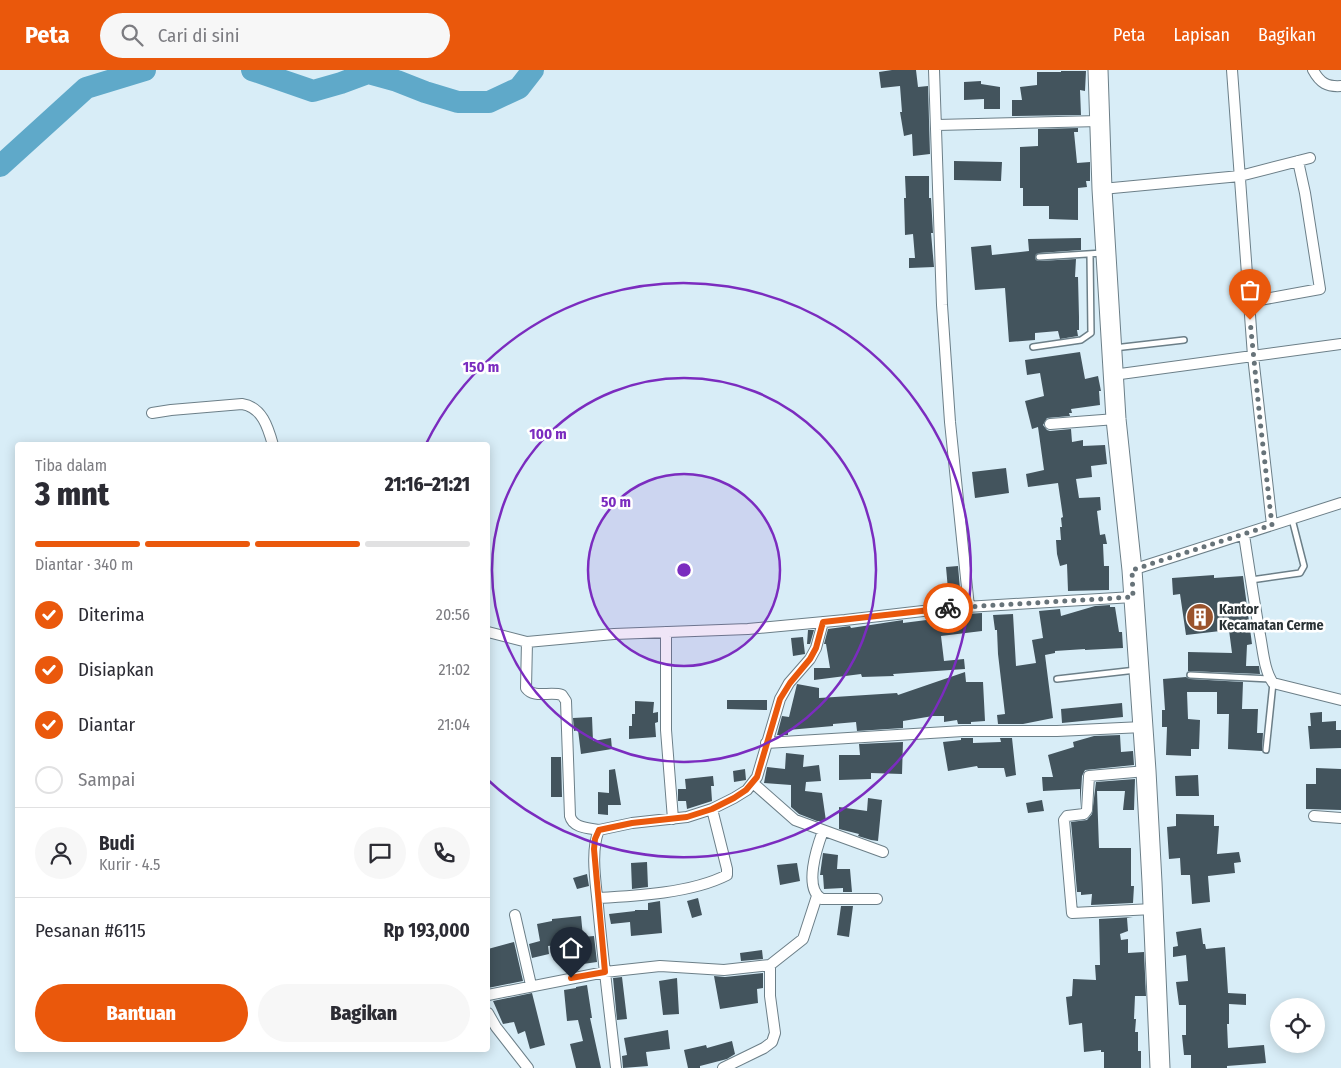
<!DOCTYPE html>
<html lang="id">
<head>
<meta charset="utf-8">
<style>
	:root { --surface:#fff; --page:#f7f7f7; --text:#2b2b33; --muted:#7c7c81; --line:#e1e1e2; --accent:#ea580c }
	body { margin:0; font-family:"Fira Sans Condensed",sans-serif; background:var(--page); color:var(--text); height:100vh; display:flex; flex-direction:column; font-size:19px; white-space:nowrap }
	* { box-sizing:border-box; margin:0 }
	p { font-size:16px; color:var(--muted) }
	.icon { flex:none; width:28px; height:28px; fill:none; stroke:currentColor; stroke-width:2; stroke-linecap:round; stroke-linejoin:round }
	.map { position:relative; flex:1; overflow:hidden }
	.side { position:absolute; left:15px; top:372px; width:475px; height:610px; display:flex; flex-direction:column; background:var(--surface); border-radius:5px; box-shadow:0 2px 12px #0003 }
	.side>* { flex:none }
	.controls { position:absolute; left:1270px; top:928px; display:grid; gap:10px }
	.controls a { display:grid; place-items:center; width:55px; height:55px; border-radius:50%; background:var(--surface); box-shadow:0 2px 12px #0003; font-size:25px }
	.pin { position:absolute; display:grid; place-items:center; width:42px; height:42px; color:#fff; margin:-51px -21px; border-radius:50% 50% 50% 0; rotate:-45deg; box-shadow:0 0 5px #0007 }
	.pin .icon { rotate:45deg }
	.courier { position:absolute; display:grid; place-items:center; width:50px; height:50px; margin:-25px; border:4px solid #ea580c; border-radius:50%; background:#fff; color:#222; box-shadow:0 1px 6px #0007 }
	.head em { font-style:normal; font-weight:800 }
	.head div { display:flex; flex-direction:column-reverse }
	.head { display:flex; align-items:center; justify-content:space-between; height:85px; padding:0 20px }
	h1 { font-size:32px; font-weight:800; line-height:38px }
	.bar { display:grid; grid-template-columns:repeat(4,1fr); gap:8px 5px; align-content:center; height:60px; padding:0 20px }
	.bar i { height:6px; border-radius:4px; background:var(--line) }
	.bar .active { background:var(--accent) }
	.bar p { grid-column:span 4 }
	.line { display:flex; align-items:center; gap:12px; padding:0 20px; border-top:1px solid var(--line) }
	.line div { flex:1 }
	.round { display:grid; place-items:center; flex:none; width:52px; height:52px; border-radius:26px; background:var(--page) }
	ol { padding:0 20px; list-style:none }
	li { display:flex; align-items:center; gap:15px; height:55px }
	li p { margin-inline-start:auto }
	li .icon { padding:5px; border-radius:50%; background:var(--accent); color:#fff; stroke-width:4 }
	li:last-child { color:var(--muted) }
	li i { width:28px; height:28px; border:2px solid var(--line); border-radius:50% }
	.action { display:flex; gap:10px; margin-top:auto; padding:10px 20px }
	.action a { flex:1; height:58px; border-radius:30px; background:var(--accent); color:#fff; font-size:20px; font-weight:800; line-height:58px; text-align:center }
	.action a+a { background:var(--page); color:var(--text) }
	header { display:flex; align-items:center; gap:30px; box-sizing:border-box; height:70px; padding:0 25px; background:var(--accent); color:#fff }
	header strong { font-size:24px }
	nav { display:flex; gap:28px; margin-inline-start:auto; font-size:18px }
	.search { width:350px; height:45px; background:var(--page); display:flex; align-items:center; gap:12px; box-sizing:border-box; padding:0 18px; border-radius:28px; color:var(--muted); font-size:19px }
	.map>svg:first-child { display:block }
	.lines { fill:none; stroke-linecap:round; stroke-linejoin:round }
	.river { stroke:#5fa9c9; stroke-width:22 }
	.building { fill:#43545d }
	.lane-casing { stroke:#6c7f88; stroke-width:8 }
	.street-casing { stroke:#6c7f88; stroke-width:12 }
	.highway-casing { stroke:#6c7f88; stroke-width:21 }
	.lane { stroke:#fff; stroke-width:5 }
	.street { stroke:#fff; stroke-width:10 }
	.highway { stroke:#fff; stroke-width:19 }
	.done { stroke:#677379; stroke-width:5; stroke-dasharray:0 9 }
	.route { stroke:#ea580c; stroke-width:6 }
	.ring { fill:none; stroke:#7b2cbf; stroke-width:2.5 }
	.labels { text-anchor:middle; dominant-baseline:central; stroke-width:5; stroke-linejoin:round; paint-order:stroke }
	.poi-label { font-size:14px; font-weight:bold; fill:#2a3235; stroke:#fff; text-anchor:start }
	.centre { fill:#7b2cbf; stroke:#fff; stroke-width:2.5 }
	.ring-label { font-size:15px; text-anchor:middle; font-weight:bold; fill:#7b2cbf; stroke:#fff; stroke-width:5; stroke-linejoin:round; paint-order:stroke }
</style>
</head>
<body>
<header>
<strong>Peta</strong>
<div class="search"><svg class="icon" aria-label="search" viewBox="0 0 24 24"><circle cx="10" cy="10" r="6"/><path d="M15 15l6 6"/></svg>Cari di sini</div>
<nav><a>Peta</a><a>Lapisan</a><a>Bagikan</a></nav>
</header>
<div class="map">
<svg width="1341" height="998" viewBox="0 0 1341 998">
	<rect width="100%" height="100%" fill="#d8edf7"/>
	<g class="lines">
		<path class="river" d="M252 0 313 21 341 13 368 3 397 11 425 22 458 32H489L519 18 533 0
			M0 96 86 18 145 0"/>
	</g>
	<path class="building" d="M892 0H916L918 17 928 16 930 84 913 86 912 64 904 66 900 42H902L900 16 881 18 879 2Z
		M1061 1H1086L1085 21 1080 20 1081 45 1012 46V30H1022L1020 17 1037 15V2H1061Z
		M981 11V14L1000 17V39H984V29L964 30V12Z
		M1078 58V62H1074L1077 93 1090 92V111H1086L1087 117 1078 118V150L1049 149V136H1023V118H1020V77L1038 76V59Z
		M954 91 1002 92 1001 111 954 110Z
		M905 106H929V128H931L933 163H931L934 197 909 198V188H915L913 164 905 165 904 128H906Z
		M1081 168V180L1039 183 1035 187 1036 190 1039 191 1076 189 1075 207H1078L1079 247V260H1077L1078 266 1060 269 1058 261 1035 263V270L1009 272 1005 218 975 220 971 177 991 175 992 185 1029 181 1028 169Z
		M1080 282 1085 309 1098 306 1101 321H1099L1100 335 1071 339 1072 343H1069L1070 346 1047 348 1043 355 1047 360 1050 361 1071 359 1072 372 1083 370V376L1105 375 1107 394 1091 396 1092 407 1076 409 1079 428 1100 427 1101 440 1097 441 1100 465 1105 464 1107 474H1103L1104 496H1109V520L1068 521 1067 494 1060 496 1057 484 1056 470H1061L1060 457H1062L1061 448 1063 447 1058 413 1028 417 1026 404 1044 400 1038 357 1032 359 1025 331 1044 326 1040 303 1027 305 1025 290Z
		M1006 398 1009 423 975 428 972 402Z
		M958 496 961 530 949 531 946 497Z
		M1214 505V508L1243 506 1252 574 1247 575 1246 596H1259L1260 604 1188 601V582L1232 583 1229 560 1186 565 1180 524 1173 525 1172 508Z
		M1110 535V537H1115L1119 562H1122L1123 578 1085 580V579L1055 581V583L1045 585 1053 648 1023 654H998L997 645 1005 644 998 584 997 560H995L993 545 1013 544 1016 596 1036 593 1032 570 1043 568 1039 541 1060 539 1061 546 1095 536Z
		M982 543V561L941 566 944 591 964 589 965 599 893 604 894 606 862 607 861 604 814 610V598H830L826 574H824L828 559 850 556 851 558 903 550V553L950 547V545Z
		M808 560H814L810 574H807Z
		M803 567 805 584 793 586 791 568Z
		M965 602 966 612H983L985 651 971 652V654H958L957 650 944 652V646H933L903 651V658L857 661 856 652 833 654V656L788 660V665H777L782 646 789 647 797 614 819 618V628L897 623 898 625Z
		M1186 607 1190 609 1243 612 1242 639H1258L1257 663H1263L1262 681 1228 679 1229 644H1217V622H1187L1188 649 1200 650 1199 679H1191V686L1166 685 1167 657H1162V640H1165L1163 609Z
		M727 630H767V640L727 639Z
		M635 631 654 632 653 643 658 642V652L655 653 656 667 629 669V656H632V644H635Z
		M1122 633 1123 647 1062 653 1061 639Z
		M1322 642V652L1336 651V660H1341V678L1310 679 1308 656H1311L1310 643Z
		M592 647 593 671 611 668 612 679 581 684 578 660 574 661 573 648Z
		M1120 665 1121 682 1133 681 1134 695 1085 700 1082 706 1080 738V719L1043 721 1042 707H1053L1048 685 1074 677 1073 672 1094 666Z
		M961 668H973V673L1001 672 1000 668H1012L1016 705 1006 707 1004 698H978L977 696 948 701 943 672 961 670Z
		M903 672 902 704 871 703V709L839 710V685H860L859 674Z
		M786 683 804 685 803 697 819 695 821 711 806 712 805 721 822 723 826 751H817L799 744 791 737V715L764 713 767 697 785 699Z
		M551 687H561L562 727H551Z
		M1316 698 1341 699V740L1306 739V714H1316Z
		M615 699 621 735H608V745L598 744V722L609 723V700Z
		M745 699 746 710 734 712 733 701Z
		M1198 705 1199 726H1176L1175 706Z
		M713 706 714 716H711L712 731 687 739 686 731H678V719H686L685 709Z
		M1135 709 1134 740H1123L1125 721H1097L1099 778H1131V816H1134L1133 833 1091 835 1092 824 1081 825V822H1077L1071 752 1087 750 1092 744 1096 712Z
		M868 728 882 730 878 771 871 770 858 766 859 764 839 759V737L867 741Z
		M1042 730 1044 741 1028 743 1026 733Z
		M1176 744 1214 745V756H1219L1217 784 1239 782 1241 792 1234 793 1235 803 1208 806 1210 832 1192 834 1190 805H1181L1180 788 1169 789 1167 757 1176 756Z
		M823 783 838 785 837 799H850L852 822H843V818L824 819 823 805H820Z
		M647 792 648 817 632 819 631 793Z
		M797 793 800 811 780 815 777 795Z
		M587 804 589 816 577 819 573 808Z
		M698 828 702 845 692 848 687 831Z
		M660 831 662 863 631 866 630 852 611 854 609 844 635 841V840H648V833Z
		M841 836H853L849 867 837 865Z
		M581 846 583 867 594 866 597 892 576 895 571 874 548 876 549 884 532 888 529 874 540 871 537 854 552 851V849Z
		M1133 847 1127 848 1128 861 1120 864 1121 870 1128 869V883L1144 882 1146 926H1135L1134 949H1136L1135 962H1138V981H1141V998H1104V982H1101V980L1084 982 1082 953 1069 955 1066 927 1072 926 1073 909 1096 910 1095 895H1100L1099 849Z
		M1201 858 1203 874H1205L1206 879 1225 877 1228 923 1246 924V935L1229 934V954H1227L1228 978 1264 975 1266 993 1227 996V998H1191V985H1184L1182 965H1186V935H1179L1176 912 1188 911 1186 885 1173 887V877L1178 876 1176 862Z
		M514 872 523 911 488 918V879Z
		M762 880 763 889 741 891 740 883Z
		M763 903V918L757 919 758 933 720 939 714 906 725 907Z
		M622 907 627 949 617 950 613 908Z
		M677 908 679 944 663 945 659 911Z
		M587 915 592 948H590L601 998H576L570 974 583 971 578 950 567 951 564 920 576 918V917Z
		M532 923 545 975 530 979 525 961 518 964 514 952 503 954 493 931Z
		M668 960 670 979 646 982 648 996 623 998 622 986 627 985 624 968Z
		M732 971 735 984 727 989 700 996V998H688L684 980 706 975 707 978Z"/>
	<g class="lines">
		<g class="lane-casing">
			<path id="lane" d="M1039 187 1103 183
				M1033 277 1081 270 1091 263 1090 184
				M1114 278 1184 270
				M1251 510 1300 503 1304 496 1292 449
				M1190 605 1270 609
				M1057 609 1136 600
				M1266 680 1273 613"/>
		</g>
		<g class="street-casing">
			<path id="street" d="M934 0 942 235 950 352 969 537
				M1232 0 1253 286 1272 455
				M1313 0C1320 13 1327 17 1341 16
				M937 55 1100 51
				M1102 119 1240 106 1310 88
				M1249 232 1320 219 1305 123 1298 91
				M1113 305 1341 274
				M152 343 171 340 242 334C262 337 268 357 273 375
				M1050 354 1116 349
				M1244 465C1249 498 1254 531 1260 565 1263 580 1264 600 1273 613L1341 630
				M1132 500 1341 433
				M488 562 527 572 614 564 748 559 845 550 949 538 1133 527
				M666 562V660L673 749
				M527 572 526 618C534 629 550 621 562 625L566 631 570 746C573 758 588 758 599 760
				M766 673 963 661H1057L1143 657
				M1146 701 1089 706 1087 740 1084 744 1067 746 1064 750 1072 843 1153 839
				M753 713 795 750 883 782
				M1314 746 1341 748
				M823 761C817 777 803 819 822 829H877
				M598 828C636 826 692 823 727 805V799L712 739
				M515 845 531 915
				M488 925 605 902 660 896 724 900 770 895 803 869 817 826
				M488 943 496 957 528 998
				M616 998C610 944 603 890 598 836 596 814 590 781 599 760L632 753 687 747 712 739 734 728 747 720 757 707 780 629 789 613 810 589 816 578 823 552
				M723 998 764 978 772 972 775 963 770 926V895"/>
		</g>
		<g class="highway-casing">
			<path id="highway" d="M1098 0 1102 119 1116 349 1132 500 1146 701 1152 812 1160 998"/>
		</g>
		<use href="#lane" class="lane"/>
		<use href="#street" class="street"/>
		<use href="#highway" class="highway"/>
	</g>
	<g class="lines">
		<path class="done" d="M948 538 1133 527 1132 500 1272 455 1260 350 1250 250"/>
		<path class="route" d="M571 908 605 902 594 779 595 769 599 760 632 753 687 747 712 739 734 728 746 720 757 707 780 629 790 613 810 589 816 578 823 552 948 538"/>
	</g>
	<circle cx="684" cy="500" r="96" fill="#7b2cbf" fill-opacity=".12"/>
	<g class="ring">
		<circle cx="684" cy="500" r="96"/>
		<circle cx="684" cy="500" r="192"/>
		<path d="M426 374A287 287 0 1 1 488 710"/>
	</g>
	<defs>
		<g id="building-disc" transform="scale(1.4375)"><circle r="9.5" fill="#9a532c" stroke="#fff"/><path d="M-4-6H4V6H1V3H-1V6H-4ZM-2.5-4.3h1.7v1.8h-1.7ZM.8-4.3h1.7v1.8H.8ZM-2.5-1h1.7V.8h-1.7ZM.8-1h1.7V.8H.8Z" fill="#fff"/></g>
	</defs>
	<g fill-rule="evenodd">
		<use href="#building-disc" x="1200" y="547"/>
	</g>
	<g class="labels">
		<g class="poi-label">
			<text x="1219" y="539">Kantor<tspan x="1219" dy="16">Kecamatan Cerme</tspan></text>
		</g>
	</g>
	<circle cx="684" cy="500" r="8" class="centre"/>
	<g class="ring-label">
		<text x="481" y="302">150 m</text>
		<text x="548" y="369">100 m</text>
		<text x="616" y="437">50 m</text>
	</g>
</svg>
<div class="controls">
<a><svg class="icon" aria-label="locate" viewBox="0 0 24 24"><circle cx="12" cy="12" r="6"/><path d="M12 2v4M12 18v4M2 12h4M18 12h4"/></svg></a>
</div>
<div class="pin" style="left:1250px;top:250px;background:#ea580c"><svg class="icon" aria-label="bag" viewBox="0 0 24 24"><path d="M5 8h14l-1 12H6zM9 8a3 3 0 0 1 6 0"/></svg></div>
<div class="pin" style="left:571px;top:908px;background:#1f2937"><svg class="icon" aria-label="home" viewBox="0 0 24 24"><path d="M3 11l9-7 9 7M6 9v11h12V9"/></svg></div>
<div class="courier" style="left:948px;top:538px"><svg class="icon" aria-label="bike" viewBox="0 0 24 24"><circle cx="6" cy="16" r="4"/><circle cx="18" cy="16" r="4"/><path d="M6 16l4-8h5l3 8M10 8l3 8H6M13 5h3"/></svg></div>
<section class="side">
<div class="head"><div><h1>3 mnt</h1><p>Tiba dalam</p></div><em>21:16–21:21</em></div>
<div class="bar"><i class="active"></i><i class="active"></i><i class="active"></i><i></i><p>Diantar · 340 m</p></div>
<ol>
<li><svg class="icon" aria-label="check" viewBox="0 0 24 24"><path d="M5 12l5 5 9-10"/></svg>Diterima<p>20:56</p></li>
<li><svg class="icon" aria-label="check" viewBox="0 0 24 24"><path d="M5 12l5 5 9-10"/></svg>Disiapkan<p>21:02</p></li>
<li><svg class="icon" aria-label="check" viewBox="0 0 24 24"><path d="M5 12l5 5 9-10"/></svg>Diantar<p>21:04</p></li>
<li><i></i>Sampai</li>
</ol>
<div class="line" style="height:90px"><a class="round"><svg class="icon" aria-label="person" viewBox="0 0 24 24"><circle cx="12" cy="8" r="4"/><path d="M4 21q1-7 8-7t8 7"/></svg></a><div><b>Budi</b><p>Kurir · 4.5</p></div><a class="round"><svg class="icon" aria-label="chat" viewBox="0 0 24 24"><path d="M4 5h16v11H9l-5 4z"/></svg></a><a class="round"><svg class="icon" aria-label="phone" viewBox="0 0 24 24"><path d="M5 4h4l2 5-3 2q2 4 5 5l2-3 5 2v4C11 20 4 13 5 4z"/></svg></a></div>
<div class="line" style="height:65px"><div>Pesanan #6115</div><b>Rp 193,000</b></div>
<div class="action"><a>Bantuan</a><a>Bagikan</a></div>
</section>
</div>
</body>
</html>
